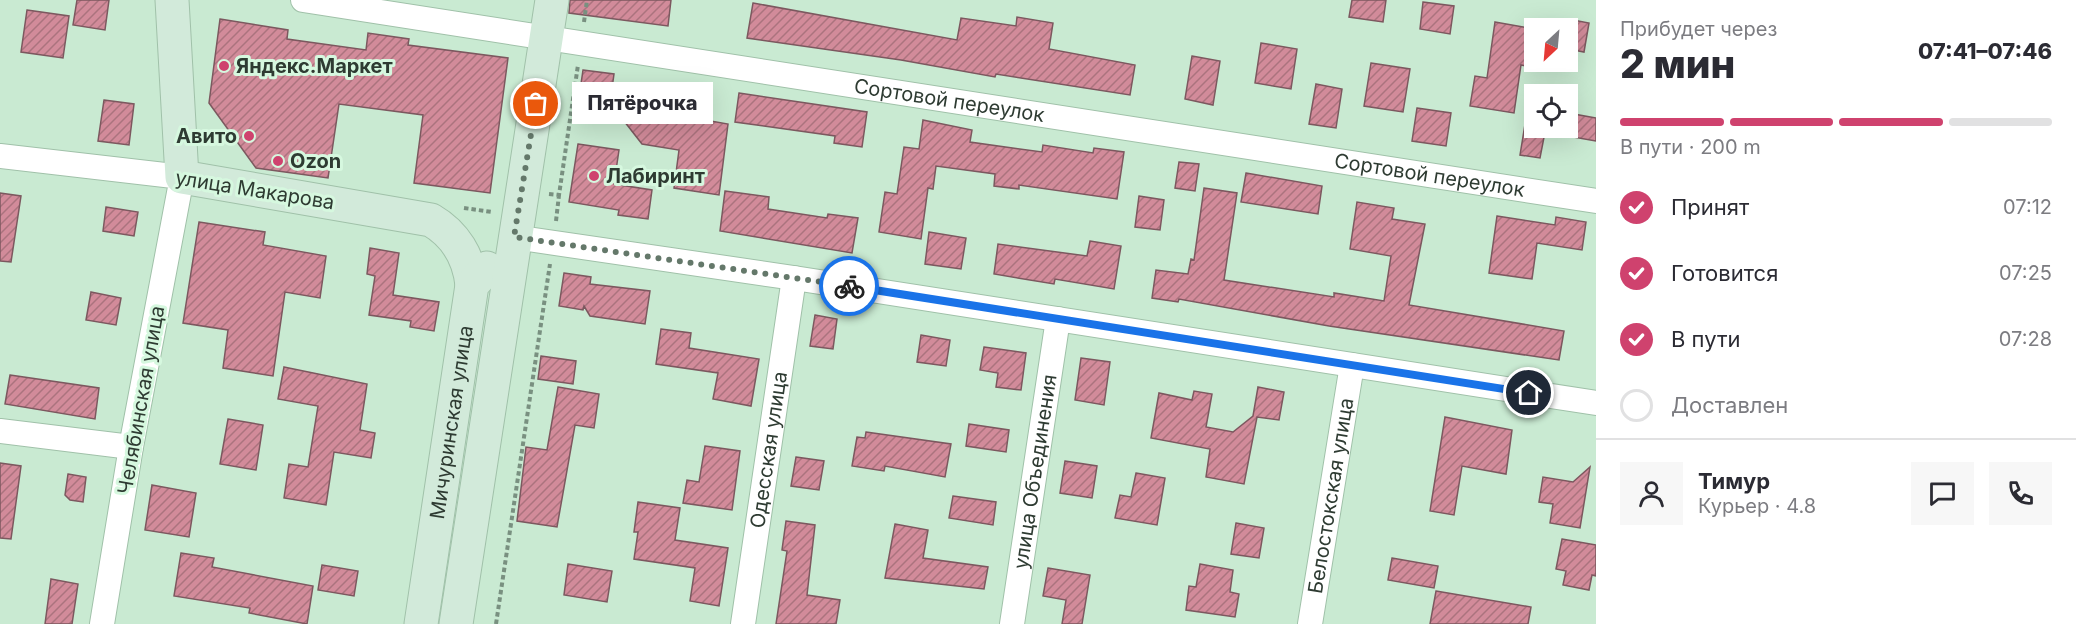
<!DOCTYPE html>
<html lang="ru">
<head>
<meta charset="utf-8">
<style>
	:root { --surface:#fff; --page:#f7f7f7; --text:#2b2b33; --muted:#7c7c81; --line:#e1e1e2; --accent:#cf426e }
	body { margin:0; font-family:Inter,sans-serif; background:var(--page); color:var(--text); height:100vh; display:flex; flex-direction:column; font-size:22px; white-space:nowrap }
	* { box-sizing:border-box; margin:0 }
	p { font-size:20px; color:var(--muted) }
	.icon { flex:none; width:33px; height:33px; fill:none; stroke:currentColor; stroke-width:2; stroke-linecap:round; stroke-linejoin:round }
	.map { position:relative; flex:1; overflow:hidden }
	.drawer { display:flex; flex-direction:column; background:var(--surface); width:480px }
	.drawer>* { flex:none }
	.needle { width:39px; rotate:206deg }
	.controls { position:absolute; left:1524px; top:18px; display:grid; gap:12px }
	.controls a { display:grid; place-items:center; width:54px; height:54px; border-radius:0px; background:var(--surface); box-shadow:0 6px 24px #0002; font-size:30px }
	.pin { position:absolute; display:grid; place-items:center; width:51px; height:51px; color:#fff; margin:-26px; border:3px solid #fff; border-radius:50%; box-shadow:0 2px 6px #0007 }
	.courier { position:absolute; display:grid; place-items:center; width:60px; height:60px; margin:-30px; border:4px solid #1a73e8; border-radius:50%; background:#fff; color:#222; box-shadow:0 2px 8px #0007 }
	.bubble { position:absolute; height:42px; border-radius:0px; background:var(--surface); box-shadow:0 6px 24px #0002; font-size:20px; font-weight:800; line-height:42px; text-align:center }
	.head em { font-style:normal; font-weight:800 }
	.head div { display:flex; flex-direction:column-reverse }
	.head { display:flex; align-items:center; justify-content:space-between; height:102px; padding:0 24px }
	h1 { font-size:39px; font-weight:800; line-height:45px }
	.bar { display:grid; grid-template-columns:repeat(4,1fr); gap:9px 6px; align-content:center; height:72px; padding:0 24px }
	.bar i { height:8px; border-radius:4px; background:var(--line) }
	.bar .on { background:var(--accent) }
	.bar p { grid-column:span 4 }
	.line { display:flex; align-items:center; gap:15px; padding:0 24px; border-top:2px solid var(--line) }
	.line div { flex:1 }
	.round { display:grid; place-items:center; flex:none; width:63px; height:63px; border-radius:0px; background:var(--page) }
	ol { padding:0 24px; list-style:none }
	li { display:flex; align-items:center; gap:18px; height:66px }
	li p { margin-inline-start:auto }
	li .icon { padding:6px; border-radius:50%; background:var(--accent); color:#fff; stroke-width:4 }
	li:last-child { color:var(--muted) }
	li i { width:33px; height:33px; border:3px solid var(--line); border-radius:50% }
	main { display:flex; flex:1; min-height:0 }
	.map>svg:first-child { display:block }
	.building { fill:url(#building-hatch); stroke:#7c585f; stroke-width:1.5 }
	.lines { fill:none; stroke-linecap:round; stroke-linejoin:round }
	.street-casing { stroke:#a0c1a9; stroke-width:26 }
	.secondary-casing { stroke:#a0c1a9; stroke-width:35 }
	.path { stroke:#799080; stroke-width:4; stroke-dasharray:4.5 3; stroke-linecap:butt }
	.street { stroke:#fff; stroke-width:24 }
	.secondary { stroke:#d2eada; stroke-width:33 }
	.done { stroke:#64786a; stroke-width:6; stroke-dasharray:0 10.8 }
	.route { stroke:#1a73e8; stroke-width:8 }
	.poi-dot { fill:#cf426e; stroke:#d6f8df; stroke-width:2 }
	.labels { text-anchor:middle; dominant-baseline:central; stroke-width:6; stroke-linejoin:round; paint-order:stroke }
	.poi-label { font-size:20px; font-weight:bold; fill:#2e3b32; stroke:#d6f8df; text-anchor:start }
	.street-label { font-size:20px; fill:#2e3b32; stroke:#d6f8df }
</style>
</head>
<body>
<main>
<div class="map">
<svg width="1596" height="624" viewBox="0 0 1596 624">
	<defs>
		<pattern id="building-hatch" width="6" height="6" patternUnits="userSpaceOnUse" patternTransform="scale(1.5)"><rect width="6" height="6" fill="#d28b9a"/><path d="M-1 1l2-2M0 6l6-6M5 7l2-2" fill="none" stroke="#ab737e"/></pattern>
	</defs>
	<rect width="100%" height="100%" fill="#c9ead2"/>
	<path class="building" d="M77 0H109L105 30 73 25Z
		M570 0H671L668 26 569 13Z
		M1352 0H1386L1383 22 1349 17Z
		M1423 2 1454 6 1450 34 1420 29Z
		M753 3 957 40 961 18 1016 26 1017 17 1053 23 1049 49 1135 65 1130 95 996 74 995 77 901 60 747 38Z
		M27 10 69 16 63 58 21 52Z
		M220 19 288 30 287 39 366 50 368 33 409 39 408 45 508 58 490 193 414 183 423 115 339 104 328 178 256 168 209 103Z
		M1568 19 1589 23 1584 52 1568 49Z
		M1495 22 1534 29 1532 67 1521 65 1514 113 1470 106 1475 76 1487 78Z
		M1261 43 1297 49 1291 89 1255 83Z
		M1192 56 1220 61 1213 105 1185 99Z
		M1371 63 1410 69 1403 112 1364 106Z
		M583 70 614 74 610 103 579 98Z
		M1316 84 1342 89 1336 128 1309 124Z
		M739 93 867 112 862 147 834 143 835 136 735 122Z
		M104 100 134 104 129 145 98 141Z
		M610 103 728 124 719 195 674 188 679 150 642 144Z
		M1528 106 1534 107V128H1568V113L1596 118V141L1545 132 1540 158 1520 155Z
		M1417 108 1451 113 1446 146 1412 141Z
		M923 120 972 130 970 142 1042 152 1043 145 1093 153 1094 148 1124 152 1117 199 1019 185V189L994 186 995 174 936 166 933 189 928 188 921 239 879 232 885 192 897 194 904 147 919 149Z
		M578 144 619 150 614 184 652 190 648 219 618 215 619 210 569 202Z
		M1179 162 1199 164 1195 191 1175 188Z
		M1246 173 1322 186 1318 214 1241 202Z
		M1204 188 1237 193 1224 280 1334 297V293L1384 301 1391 256 1350 249 1357 202 1394 208 1392 219 1425 224 1409 305 1564 331 1559 360 1329 326 1179 299 1178 302 1152 298 1156 270 1188 274 1191 259 1194 260Z
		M725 191 769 197 768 209 827 218 828 214 858 218 852 253 720 231Z
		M0 193 21 196 11 262 0 261Z
		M1139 196 1164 200 1160 230 1135 227Z
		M106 207 138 212 134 236 103 231Z
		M1497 216 1555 225 1556 217 1586 222 1582 250 1537 243 1532 279 1489 273Z
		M199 222 265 232 263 245 326 256 320 298 285 292 273 376 223 368 228 330 183 323Z
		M929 232 966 238 961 269 925 264Z
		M1090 241 1121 246 1114 289 1055 279 1054 284 994 274 998 244 1087 256Z
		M370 248 399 253 393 295 439 302 434 331 410 327 411 321 369 315 375 276 367 274Z
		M564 273 591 277 590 284 650 291 645 324 590 316 584 306 583 310 559 306Z
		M91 292 121 298 116 325 86 320Z
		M815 315 837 319 833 349 810 346Z
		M661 329 691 333 689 348 759 359 751 406 713 399 718 373 656 364Z
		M921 335 950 340 946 366 917 362Z
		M984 347 1026 353 1021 390 996 387 998 373 980 370Z
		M541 356 576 361 573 384 538 379Z
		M1081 358 1110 362 1104 405 1075 400Z
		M284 367 367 384 360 430 375 433 371 458 334 452 326 505 284 498 289 464 308 467 318 406 278 399Z
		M10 375 99 388 95 419 5 404Z
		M558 387 599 394 594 428 575 425 557 527 517 521 526 447 547 450Z
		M1258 387 1284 392 1279 420 1257 417 1244 484 1206 477 1210 449 1151 438 1159 393 1192 400 1194 391 1212 394 1206 427 1233 432 1253 416Z
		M1445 417 1512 430 1506 474 1462 466 1454 515 1430 511Z
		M228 419 263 425 256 470 220 464Z
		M969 424 1009 430 1006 452 966 446Z
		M866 432 951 444 945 477 885 466 884 471 852 466 857 437 865 438Z
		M705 446 740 451 732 510 683 503 687 480 699 482Z
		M796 457 824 461 819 490 791 486Z
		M1065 461 1097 466 1092 498 1060 493Z
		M0 463 21 466 11 539 0 538Z
		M1590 467 1580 528 1550 523 1553 504 1539 502 1543 477 1573 482Z
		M1136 473 1165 478 1157 525 1115 518 1120 495 1131 497Z
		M68 474 86 477 83 502 70 500 65 495Z
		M152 485 196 493 189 537 145 530Z
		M953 496 996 502 993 525 949 518Z
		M638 502 680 508 675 540 728 548 719 606 690 601 695 568 634 559 638 532H634Z
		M786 521 815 525 807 595 840 600 836 624H776L787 551 782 550Z
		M1236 523 1264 528 1259 558 1231 554Z
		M895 524 928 530 923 558 988 567 984 589 885 578Z
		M1562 539 1596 545V576L1592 575 1589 590 1563 585 1566 571 1556 569Z
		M181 553 214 558 212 567 313 586 307 624 249 613 250 608 174 596Z
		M1392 558 1438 566 1434 588 1388 580Z
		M568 564 612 571 607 602 564 595Z
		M1200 564 1233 570 1230 592 1239 594 1235 617 1186 610 1189 586 1196 587Z
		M322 565 358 571 354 596 318 590Z
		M1048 568 1090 575 1082 624H1062L1066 600 1043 596Z
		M51 579 78 584 72 624H45Z
		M1436 591 1531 607 1528 624H1430Z"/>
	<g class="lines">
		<g class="street-casing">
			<g id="street">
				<path id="s1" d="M303 0 1596 201"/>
				<path d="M0 156 182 177 131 447 102 624"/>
				<path d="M514 237 794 278 1596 403"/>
				<path d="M0 431 131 447"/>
				<path id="s2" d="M743 624 794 278"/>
				<path id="s3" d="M1012 624 1058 319"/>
				<path id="s4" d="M1310 624 1352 365"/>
			</g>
		</g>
		<g class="secondary-casing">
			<g id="secondary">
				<path d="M172 0 182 177 431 220C455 234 469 257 472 285"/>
				<path id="s5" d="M421 624 472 285 487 268"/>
				<path d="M456 624 552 0"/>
			</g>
		</g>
		<path class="path" d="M584 22 587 0
			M549 194 559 195 578 65
			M464 208 492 212
			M556 221 559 195
			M496 624 550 264"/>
		<use href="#street" class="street"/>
		<use href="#secondary" class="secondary"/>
	</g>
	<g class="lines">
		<path class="done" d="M536 104 514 237 849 286"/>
		<path class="route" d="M849 286 1529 393"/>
	</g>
	<g class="poi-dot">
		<circle cx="224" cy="66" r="6"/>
		<circle cx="249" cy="136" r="6"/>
		<circle cx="278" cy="161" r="6"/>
		<circle cx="594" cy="176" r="6"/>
	</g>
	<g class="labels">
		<g class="poi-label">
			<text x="236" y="66">Яндекс.Маркет</text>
			<text x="237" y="136" text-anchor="end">Авито</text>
			<text x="290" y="161">Ozon</text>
			<text x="606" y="176">Лабиринт</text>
		</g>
		<g class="street-label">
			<text stroke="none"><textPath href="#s1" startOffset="654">Сортовой переулок</textPath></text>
			<text stroke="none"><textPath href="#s1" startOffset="1140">Сортовой переулок</textPath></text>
			<text transform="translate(255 190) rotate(9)">улица Макарова</text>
			<text transform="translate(141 400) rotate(-80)">Челябинская улица</text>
			<text stroke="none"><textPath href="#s5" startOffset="204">Мичуринская улица</textPath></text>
			<text stroke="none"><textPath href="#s2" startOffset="176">Одесская улица</textPath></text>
			<text stroke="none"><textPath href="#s3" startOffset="154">улица Объединения</textPath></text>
			<text stroke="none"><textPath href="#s4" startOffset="130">Белостокская улица</textPath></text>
		</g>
	</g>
</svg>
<div class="controls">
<a><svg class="needle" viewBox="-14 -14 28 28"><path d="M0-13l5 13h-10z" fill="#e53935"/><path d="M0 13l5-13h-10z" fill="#7c7c81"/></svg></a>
<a><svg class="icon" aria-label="locate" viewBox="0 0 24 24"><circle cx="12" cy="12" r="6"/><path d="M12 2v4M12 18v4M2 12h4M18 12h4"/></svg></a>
</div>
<div class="pin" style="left:536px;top:104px;background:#ea580c"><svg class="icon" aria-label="bag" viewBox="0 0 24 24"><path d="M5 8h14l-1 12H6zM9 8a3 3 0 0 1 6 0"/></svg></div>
<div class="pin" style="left:1529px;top:393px;background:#1f2937"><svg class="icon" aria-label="home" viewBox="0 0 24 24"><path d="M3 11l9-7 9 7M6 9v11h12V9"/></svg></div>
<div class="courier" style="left:849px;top:286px"><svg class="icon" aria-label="bike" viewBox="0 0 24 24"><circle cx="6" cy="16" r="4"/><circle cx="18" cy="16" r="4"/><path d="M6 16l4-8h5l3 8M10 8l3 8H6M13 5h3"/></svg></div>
<div class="bubble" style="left:572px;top:82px;width:141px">Пятёрочка</div>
</div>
<section class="drawer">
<div class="head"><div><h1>2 мин</h1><p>Прибудет через</p></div><em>07:41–07:46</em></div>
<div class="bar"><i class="on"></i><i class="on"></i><i class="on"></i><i></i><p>В пути · 200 m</p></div>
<ol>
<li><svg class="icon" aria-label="check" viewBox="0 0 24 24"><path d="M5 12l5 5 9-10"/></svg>Принят<p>07:12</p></li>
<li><svg class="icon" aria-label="check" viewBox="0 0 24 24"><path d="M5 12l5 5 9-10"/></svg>Готовится<p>07:25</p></li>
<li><svg class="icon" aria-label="check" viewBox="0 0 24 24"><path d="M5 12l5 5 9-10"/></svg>В пути<p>07:28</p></li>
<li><i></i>Доставлен</li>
</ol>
<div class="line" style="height:108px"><a class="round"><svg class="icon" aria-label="person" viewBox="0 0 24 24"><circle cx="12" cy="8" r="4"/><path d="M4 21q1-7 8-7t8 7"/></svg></a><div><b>Тимур</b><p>Курьер · 4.8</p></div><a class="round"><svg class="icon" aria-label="chat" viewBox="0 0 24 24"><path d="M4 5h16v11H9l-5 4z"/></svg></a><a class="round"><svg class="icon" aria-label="phone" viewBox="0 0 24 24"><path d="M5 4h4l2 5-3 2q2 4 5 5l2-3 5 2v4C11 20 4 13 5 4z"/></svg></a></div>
</section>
</main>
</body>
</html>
